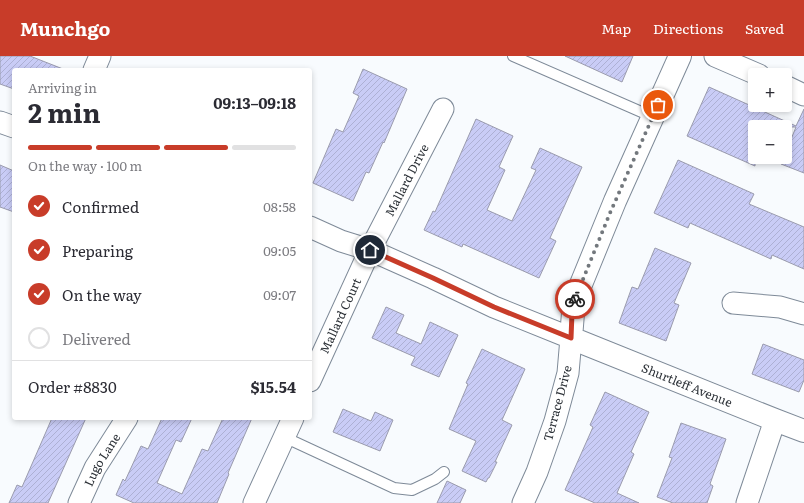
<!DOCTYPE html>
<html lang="en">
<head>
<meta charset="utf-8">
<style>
	:root { --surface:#fff; --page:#f2f2f3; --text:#2b2b33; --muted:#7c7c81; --line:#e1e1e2; --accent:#c83c29 }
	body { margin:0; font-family:Literata,serif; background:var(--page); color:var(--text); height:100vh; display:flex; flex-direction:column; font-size:15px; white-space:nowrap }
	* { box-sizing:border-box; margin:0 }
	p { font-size:13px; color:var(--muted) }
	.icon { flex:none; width:22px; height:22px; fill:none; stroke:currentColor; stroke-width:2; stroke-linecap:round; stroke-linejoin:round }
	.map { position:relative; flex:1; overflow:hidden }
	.sheet { position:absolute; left:12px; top:12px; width:300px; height:352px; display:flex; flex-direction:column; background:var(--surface); border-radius:4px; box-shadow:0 2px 6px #0003 }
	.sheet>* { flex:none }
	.fabs { position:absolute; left:748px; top:12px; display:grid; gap:8px }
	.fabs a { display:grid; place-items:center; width:44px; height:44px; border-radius:4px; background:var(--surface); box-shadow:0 2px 6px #0003; font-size:20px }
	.pin { position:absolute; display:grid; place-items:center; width:34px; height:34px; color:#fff; margin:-17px; border:2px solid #fff; border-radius:50%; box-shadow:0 1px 4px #0007 }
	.courier { position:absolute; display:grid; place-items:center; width:40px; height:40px; margin:-20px; border:3px solid #c83c29; border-radius:50%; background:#fff; color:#222; box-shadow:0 1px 5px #0007 }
	.head em { font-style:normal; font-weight:700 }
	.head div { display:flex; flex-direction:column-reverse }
	.head { display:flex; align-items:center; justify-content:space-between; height:68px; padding:0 16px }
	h1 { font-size:26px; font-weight:700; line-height:30px }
	.bar { display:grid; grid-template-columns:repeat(4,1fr); gap:6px 4px; align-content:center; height:48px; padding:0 16px }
	.bar i { height:5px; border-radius:3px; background:var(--line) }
	.bar .selected { background:var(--accent) }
	.bar p { grid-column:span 4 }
	.line { display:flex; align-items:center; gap:10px; padding:0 16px; border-top:1px solid var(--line) }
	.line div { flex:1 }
	ol { padding:0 16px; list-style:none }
	li { display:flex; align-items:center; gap:12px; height:44px }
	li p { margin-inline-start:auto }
	li .icon { padding:4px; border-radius:50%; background:var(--accent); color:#fff; stroke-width:4 }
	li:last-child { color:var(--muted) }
	li i { width:22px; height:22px; border:2px solid var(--line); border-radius:50% }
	header { display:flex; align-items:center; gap:24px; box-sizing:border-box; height:56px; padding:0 20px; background:var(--accent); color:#fff }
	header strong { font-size:19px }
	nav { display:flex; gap:22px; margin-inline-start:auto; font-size:14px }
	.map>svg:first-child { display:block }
	.building { fill:url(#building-hatch); stroke:#9a9bad }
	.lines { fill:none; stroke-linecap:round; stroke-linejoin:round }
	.lane-casing { stroke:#7e8a98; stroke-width:12 }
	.street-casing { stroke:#7e8a98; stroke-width:23 }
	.secondary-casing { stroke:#7e8a98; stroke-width:24 }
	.lane { stroke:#fff; stroke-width:10 }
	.street { stroke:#fff; stroke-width:21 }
	.secondary { stroke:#fff; stroke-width:22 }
	.done { stroke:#73787d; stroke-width:4; stroke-dasharray:0 7.2 }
	.route { stroke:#c83c29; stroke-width:5 }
	.labels { text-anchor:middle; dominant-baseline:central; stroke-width:4; stroke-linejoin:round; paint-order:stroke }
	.street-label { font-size:12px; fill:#2c3137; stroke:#fff }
</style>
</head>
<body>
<header>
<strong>Munchgo</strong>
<nav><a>Map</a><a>Directions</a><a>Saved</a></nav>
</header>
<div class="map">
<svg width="804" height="447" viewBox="0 0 804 447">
	<defs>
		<pattern id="building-hatch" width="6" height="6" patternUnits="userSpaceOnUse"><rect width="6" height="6" fill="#c9ccf6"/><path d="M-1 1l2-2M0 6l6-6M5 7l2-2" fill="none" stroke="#adb0d4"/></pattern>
	</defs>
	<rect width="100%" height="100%" fill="#f8fbfe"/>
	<path class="building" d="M0 0H30L63 13V14H14V33L0 28Z
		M565 0H633L622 26Z
		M363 13 407 33 384 87 383 86 369 117 366 116 353 145 313 127 336 73 343 76 359 40 353 37Z
		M709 31 796 70 804 53V117L781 108 796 71H755V110L687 80Z
		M476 63 513 80 499 111 505 114 487 154 512 165 536 114 531 112 540 92 582 111 550 182 556 185 539 222 463 188 462 191 424 174 433 155 435 156Z
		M678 104 754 138 749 148 804 171V213L772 199 771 203 690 167 688 172 654 157Z
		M0 109 14 115V156L0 151Z
		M655 192 691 207 674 247 679 249 666 285 619 267 632 231 638 233Z
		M386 251 404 259 396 277 421 288 430 266 458 279 439 321 411 309 415 301 372 282Z
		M763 288 804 304V324L799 336 752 318Z
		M482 293 525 313 502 364 512 369 495 406H497L489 422H488L486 426 462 415 476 385 449 373 468 328 466 327Z
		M605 336 649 356 631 396 634 398 617 437 639 447H595L565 434 593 371 590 369Z
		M343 353 371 365 375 356 393 364 380 395 333 376Z
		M52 362H86L48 447H9L17 429 22 431Z
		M162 362H192L181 386 176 384 157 427 182 438 202 393 208 395 223 362H252L228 417 229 418 217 447H134L116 439 123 423 125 425 141 390 148 393Z
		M681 367 726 383 710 428 713 430 707 447H673L657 441 672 402 669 401Z
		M447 425 466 434 460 447H437Z"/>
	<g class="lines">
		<g class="lane-casing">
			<path id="lane" d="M513 0 653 61
				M284 381 394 432 412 434 435 423 444 416"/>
		</g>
		<g class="street-casing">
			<g id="street">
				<path d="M715 0 759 19"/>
				<path d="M94 14 100 0"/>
				<path d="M785 30 804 39"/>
				<path d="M0 66 14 71"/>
				<path d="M310 171 341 185 370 194 433 222 494 251 571 282 568 317 555 365 537 416 523 447"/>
				<path d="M733 247 780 251 804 258"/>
				<path id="s1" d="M310 325 370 194 443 53"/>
				<path id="s2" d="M79 447 95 412 127 362"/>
				<path d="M254 447 293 362"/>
				<path d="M747 447 775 364"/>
			</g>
		</g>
		<g class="secondary-casing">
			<g id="secondary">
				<path id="s3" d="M680 0 615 145 577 238 573 257 571 282 775 364 804 375"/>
			</g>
		</g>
		<use href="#lane" class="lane"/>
		<use href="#street" class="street"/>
		<use href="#secondary" class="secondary"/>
	</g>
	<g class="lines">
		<path class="done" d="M575 243 610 157 658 49"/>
		<path class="route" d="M370 194 433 222 494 251 571 282 572 257 575 243"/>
	</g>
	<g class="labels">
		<g class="street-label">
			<text stroke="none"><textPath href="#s1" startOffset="223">Mallard Drive</textPath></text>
			<text stroke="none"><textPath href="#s1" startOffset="72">Mallard Court</textPath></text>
			<text stroke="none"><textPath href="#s3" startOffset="429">Shurtleff Avenue</textPath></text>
			<text transform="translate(557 347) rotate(-75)">Terrace Drive</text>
			<text stroke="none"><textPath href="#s2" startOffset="49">Lugo Lane</textPath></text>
		</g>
	</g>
</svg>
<div class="fabs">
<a>+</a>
<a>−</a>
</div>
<div class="pin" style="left:658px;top:49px;background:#ea580c"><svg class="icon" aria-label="bag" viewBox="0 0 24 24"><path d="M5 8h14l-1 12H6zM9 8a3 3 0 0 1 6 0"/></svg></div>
<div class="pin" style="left:370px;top:194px;background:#1f2937"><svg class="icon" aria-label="home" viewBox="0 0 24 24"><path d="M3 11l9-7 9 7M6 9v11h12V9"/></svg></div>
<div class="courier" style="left:575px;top:243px"><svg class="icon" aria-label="bike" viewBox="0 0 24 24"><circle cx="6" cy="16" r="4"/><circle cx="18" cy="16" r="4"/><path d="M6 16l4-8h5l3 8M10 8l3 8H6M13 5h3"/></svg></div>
<section class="sheet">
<div class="head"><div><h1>2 min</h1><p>Arriving in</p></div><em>09:13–09:18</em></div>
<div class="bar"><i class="selected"></i><i class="selected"></i><i class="selected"></i><i></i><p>On the way · 100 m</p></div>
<ol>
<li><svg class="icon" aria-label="check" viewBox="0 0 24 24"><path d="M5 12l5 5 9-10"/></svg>Confirmed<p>08:58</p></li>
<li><svg class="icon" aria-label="check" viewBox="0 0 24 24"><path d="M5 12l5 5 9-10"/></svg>Preparing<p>09:05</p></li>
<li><svg class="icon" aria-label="check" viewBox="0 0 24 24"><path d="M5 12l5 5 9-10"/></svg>On the way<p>09:07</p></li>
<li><i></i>Delivered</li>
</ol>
<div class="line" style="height:52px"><div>Order #8830</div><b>$15.54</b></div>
</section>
</div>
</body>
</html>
